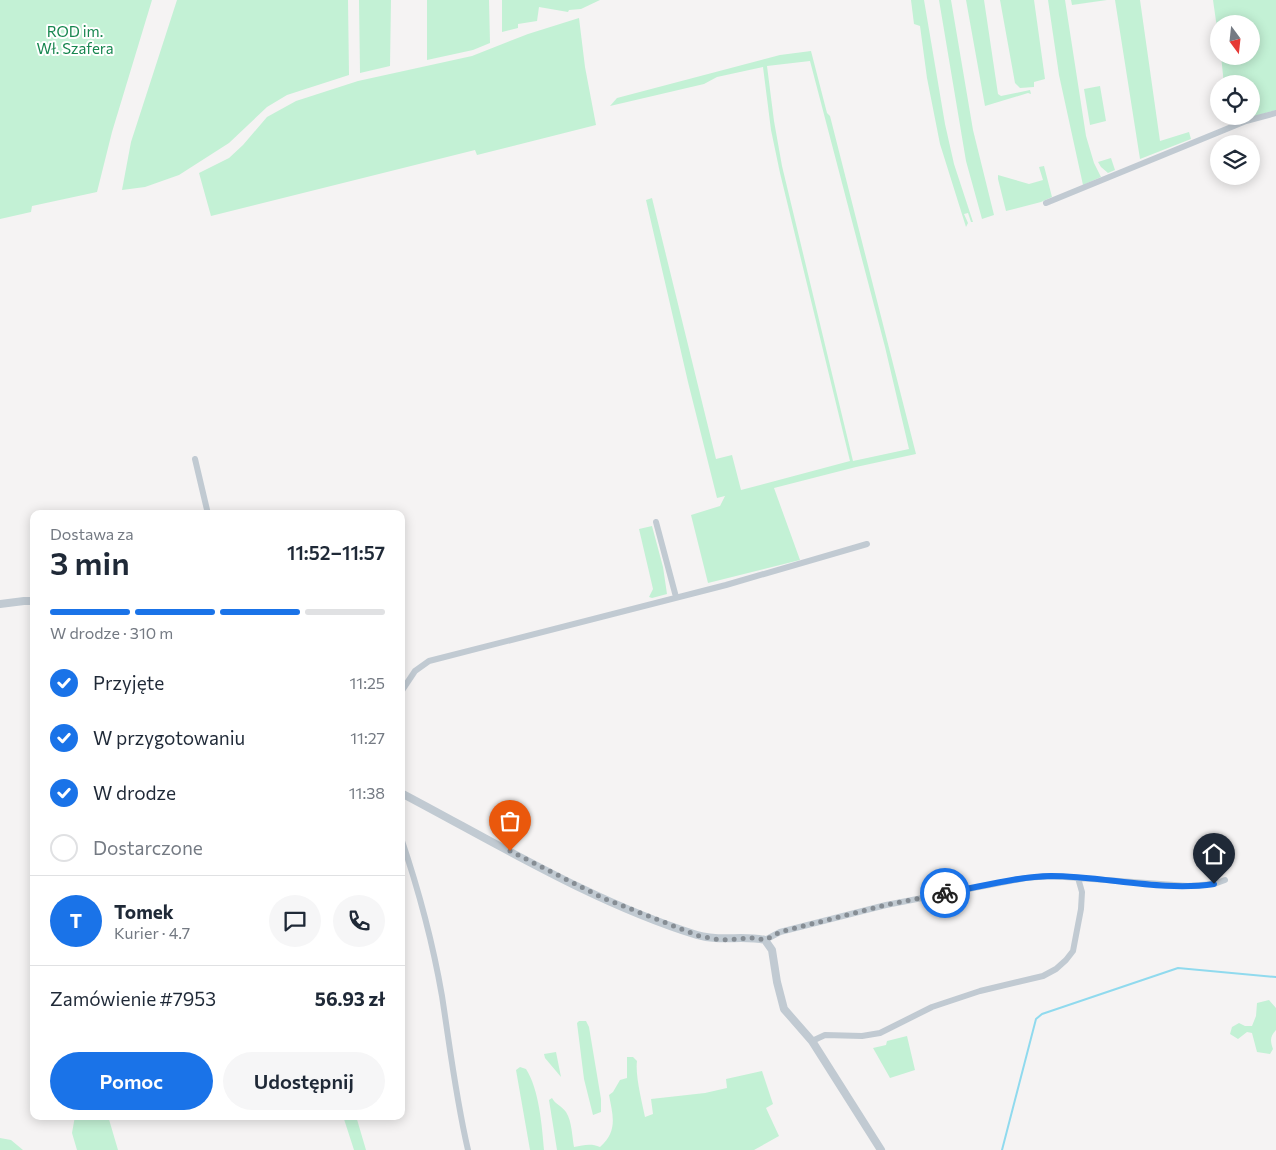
<!DOCTYPE html>
<html lang="pl">
<head>
<meta charset="utf-8">
<style>
	:root { --surface:#fff; --page:#f6f6f7; --text:#1f2937; --muted:#747a83; --line:#e0e1e3; --accent:#1a73e8 }
	body { margin:0; font-family:Commissioner,sans-serif; background:var(--page); color:var(--text); height:100vh; display:flex; flex-direction:column; font-size:19px; white-space:nowrap }
	* { box-sizing:border-box; margin:0 }
	p { font-size:16px; color:var(--muted) }
	.icon { flex:none; width:28px; height:28px; fill:none; stroke:currentColor; stroke-width:2; stroke-linecap:round; stroke-linejoin:round }
	.map { position:relative; flex:1; overflow:hidden }
	.panel { position:absolute; left:30px; top:510px; width:375px; height:610px; display:flex; flex-direction:column; background:var(--surface); border-radius:10px; box-shadow:0 2px 12px #0003 }
	.panel>* { flex:none }
	.needle { width:32px; rotate:165deg }
	.tools { position:absolute; left:1210px; top:15px; display:grid; gap:10px }
	.tools a { display:grid; place-items:center; width:50px; height:50px; border-radius:50%; background:var(--surface); box-shadow:0 2px 12px #0003; font-size:25px }
	.pin { position:absolute; display:grid; place-items:center; width:42px; height:42px; color:#fff; margin:-51px -21px; border-radius:50% 50% 50% 0; rotate:-45deg; box-shadow:0 0 5px #0007 }
	.pin .icon { rotate:45deg }
	.courier { position:absolute; display:grid; place-items:center; width:50px; height:50px; margin:-25px; border:4px solid #1a73e8; border-radius:50%; background:#fff; color:#222; box-shadow:0 1px 6px #0007 }
	.headline em { font-style:normal; font-weight:600 }
	.headline div { display:flex; flex-direction:column-reverse }
	.headline { display:flex; align-items:center; justify-content:space-between; height:85px; padding:0 20px }
	h1 { font-size:32px; font-weight:600; line-height:38px }
	.bar { display:grid; grid-template-columns:repeat(4,1fr); gap:8px 5px; align-content:center; height:60px; padding:0 20px }
	.bar i { height:6px; border-radius:4px; background:var(--line) }
	.bar .current { background:var(--accent) }
	.bar p { grid-column:span 4 }
	.line { display:flex; align-items:center; gap:12px; padding:0 20px; border-top:1px solid var(--line) }
	.line div { flex:1 }
	.round { display:grid; place-items:center; flex:none; width:52px; height:52px; border-radius:26px; background:var(--page) }
	ol { padding:0 20px; list-style:none }
	li { display:flex; align-items:center; gap:15px; height:55px }
	li p { margin-inline-start:auto }
	li .icon { padding:5px; border-radius:50%; background:var(--accent); color:#fff; stroke-width:4 }
	li:last-child { color:var(--muted) }
	li i { width:28px; height:28px; border:2px solid var(--line); border-radius:50% }
	.button { display:flex; gap:10px; margin-top:auto; padding:10px 20px }
	.button a { flex:1; height:58px; border-radius:30px; background:var(--accent); color:#fff; font-size:20px; font-weight:600; line-height:58px; text-align:center }
	.button a+a { background:var(--page); color:var(--text) }
	.map>svg:first-child { display:block }
	.green { fill:#c3f1d5; fill-rule:evenodd }
	.lines { fill:none; stroke-linecap:round; stroke-linejoin:round }
	.stream { stroke:#90daee; stroke-width:2 }
	.minor { stroke:#c1cad2; stroke-width:6 }
	.tertiary { stroke:#c1cad2; stroke-width:8 }
	.done { stroke:#868d94; stroke-width:5; stroke-dasharray:0 9 }
	.route { stroke:#1a73e8; stroke-width:6 }
	.labels { text-anchor:middle; dominant-baseline:central; stroke-width:4; stroke-linejoin:round; paint-order:stroke }
	.park-label { font-size:15px; fill:#17864f; stroke:#fff }
</style>
</head>
<body>
<div class="map">
<svg width="1276" height="1150" viewBox="0 0 1276 1150">
	<rect width="100%" height="100%" fill="#f5f3f3"/>
	<path class="green" d="M0 0H152L112 132 97 192 32 206 31 212 0 219Z
		M177 0H348L349 75 287 95 267 107 229 143 179 175 145 187 122 190 131 142Z
		M359 0H391L390 66 360 73Z
		M427 0H489L490 43 473 50 427 60Z
		M502 0H600L581 9 569 10 568 12 539 7 537 21 518 24V28L502 32Z
		M911 0H924L945 124 954 164 973 222H971L968 213 964 214 968 223 966 227 940 144 927 78 920 26 914 24Z
		M939 0H951L973 130 994 215 982 219 966 161Z
		M966 0H984L998 94 1001 96 1030 90 1031 94 1028 93 985 106Z
		M1000 0H1034L1045 79 1034 82V87L1020 88 1015 83Z
		M1048 0H1065L1086 136 1094 163 1101 177 1083 185 1059 75Z
		M1071 0H1107L1072 5Z
		M1115 0H1140L1160 141 1189 132 1191 139 1140 159Z
		M1213 0H1276V110L1238 121 1229 120V116H1251V84H1224L1221 56H1251V24H1219V42Z
		M579 18 585 67 596 125 477 155 475 150 211 216 199 173 229 158 243 145 267 117 296 101 358 81 472 56 528 34Z
		M811 51 827 113 830 116 916 454 856 467 774 488 800 560 708 583 691 515 720 506 725 496 717 498 688 382 646 200 652 198 716 459 732 455 741 490 850 461 780 173 771 130 763 67 717 77 704 84 610 106 617 98 780 55ZM810 61 885 347 909 449 853 461 782 166 774 121 767 66Z
		M1100 86 1106 121 1090 125 1084 89Z
		M1111 158 1115 170 1108 173 1101 167 1098 162Z
		M1044 166 1052 197 1041 202 1006 211 998 179V175L1029 184 1043 180 1039 167Z
		M652 526 663 567 667 594 652 598 649 597 653 589 639 529Z
		M1269 1000 1276 1008V1030C1270 1037 1270 1040 1273 1049L1270 1054 1257 1052 1252 1033 1247 1032 1238 1039 1230 1034 1232 1027 1239 1023 1245 1026H1252L1256 1016 1257 1003Z
		M579 1021H586L589 1027 601 1099V1112L593 1115 584 1079 577 1023Z
		M907 1036 915 1070 890 1078 873 1048 886 1045 887 1041Z
		M556 1052 561 1077 545 1058 544 1054Z
		M627 1057H633L637 1061C635 1075 642 1102 645 1117L653 1114 651 1099 705 1093 727 1088 726 1079 762 1071 773 1104 766 1108 779 1136 754 1150H557L549 1100 552 1098C555 1104 562 1106 566 1112 572 1121 572 1137 574 1147 584 1145 591 1143 600 1147 618 1131 613 1116 609 1095L613 1092 620 1080 627 1078Z
		M520 1067 526 1069C539 1089 542 1126 544 1150H530L516 1070Z
		M75 1116H108L118 1150H77L72 1133Z
		M343 1116H356L366 1150H354Z
		M0 1138 11 1140 23 1150H0Z"/>
	<g class="lines">
		<path class="stream" d="M1002 1150 1036 1019 1042 1014 1178 968 1276 977"/>
		<path class="minor" d="M1046 203 1246 121 1276 113
			M195 459 208 514
			M656 522 676 597
			M401 692 415 671 429 661 726 585 867 544
			M401 838C418 888 433 944 442 996 450 1048 456 1099 468 1150
			M765 940 780 932 886 905 1026 878 1051 876 1188 886 1214 884 1225 880
			M812 1041 825 1035 862 1036 880 1033 932 1007 980 991 1043 976 1056 969 1066 960 1073 951 1081 909 1082 892 1078 878"/>
		<path class="tertiary" d="M0 604 24 601H34
			M401 793C496 843 594 903 697 935 719 942 743 935 765 940L772 950 777 982 784 1009 812 1041 881 1150"/>
	</g>
	<g class="lines">
		<path class="done" d="M510 851 603 898 699 936 720 940 753 938 765 940 780 932 886 905 945 893"/>
		<path class="route" d="M945 893C980 887 1015 877 1051 876 1103 876 1163 892 1214 884"/>
	</g>
	<g class="labels">
		<g class="park-label">
			<text x="75" y="31">ROD im.<tspan x="75" dy="17">Wł. Szafera</tspan></text>
		</g>
	</g>
</svg>
<div class="tools">
<a><svg class="needle" viewBox="-14 -14 28 28"><path d="M0-13l5 13h-10z" fill="#e53935"/><path d="M0 13l5-13h-10z" fill="#747a83"/></svg></a>
<a><svg class="icon" aria-label="locate" viewBox="0 0 24 24"><circle cx="12" cy="12" r="6"/><path d="M12 2v4M12 18v4M2 12h4M18 12h4"/></svg></a>
<a><svg class="icon" aria-label="layers" viewBox="0 0 24 24"><path d="M12 4l9 5-9 5-9-5zM3 14l9 5 9-5"/></svg></a>
</div>
<div class="pin" style="left:510px;top:851px;background:#ea580c"><svg class="icon" aria-label="bag" viewBox="0 0 24 24"><path d="M5 8h14l-1 12H6zM9 8a3 3 0 0 1 6 0"/></svg></div>
<div class="pin" style="left:1214px;top:884px;background:#1f2937"><svg class="icon" aria-label="home" viewBox="0 0 24 24"><path d="M3 11l9-7 9 7M6 9v11h12V9"/></svg></div>
<div class="courier" style="left:945px;top:893px"><svg class="icon" aria-label="bike" viewBox="0 0 24 24"><circle cx="6" cy="16" r="4"/><circle cx="18" cy="16" r="4"/><path d="M6 16l4-8h5l3 8M10 8l3 8H6M13 5h3"/></svg></div>
<section class="panel">
<div class="headline"><div><h1>3 min</h1><p>Dostawa za</p></div><em>11:52–11:57</em></div>
<div class="bar"><i class="current"></i><i class="current"></i><i class="current"></i><i></i><p>W drodze · 310 m</p></div>
<ol>
<li><svg class="icon" aria-label="check" viewBox="0 0 24 24"><path d="M5 12l5 5 9-10"/></svg>Przyjęte<p>11:25</p></li>
<li><svg class="icon" aria-label="check" viewBox="0 0 24 24"><path d="M5 12l5 5 9-10"/></svg>W przygotowaniu<p>11:27</p></li>
<li><svg class="icon" aria-label="check" viewBox="0 0 24 24"><path d="M5 12l5 5 9-10"/></svg>W drodze<p>11:38</p></li>
<li><i></i>Dostarczone</li>
</ol>
<div class="line" style="height:90px"><b class="round" style="background:var(--accent);color:#fff">T</b><div><b>Tomek</b><p>Kurier · 4.7</p></div><a class="round"><svg class="icon" aria-label="chat" viewBox="0 0 24 24"><path d="M4 5h16v11H9l-5 4z"/></svg></a><a class="round"><svg class="icon" aria-label="phone" viewBox="0 0 24 24"><path d="M5 4h4l2 5-3 2q2 4 5 5l2-3 5 2v4C11 20 4 13 5 4z"/></svg></a></div>
<div class="line" style="height:65px"><div>Zamówienie #7953</div><b>56.93 zł</b></div>
<div class="button"><a>Pomoc</a><a>Udostępnij</a></div>
</section>
</div>
</body>
</html>
